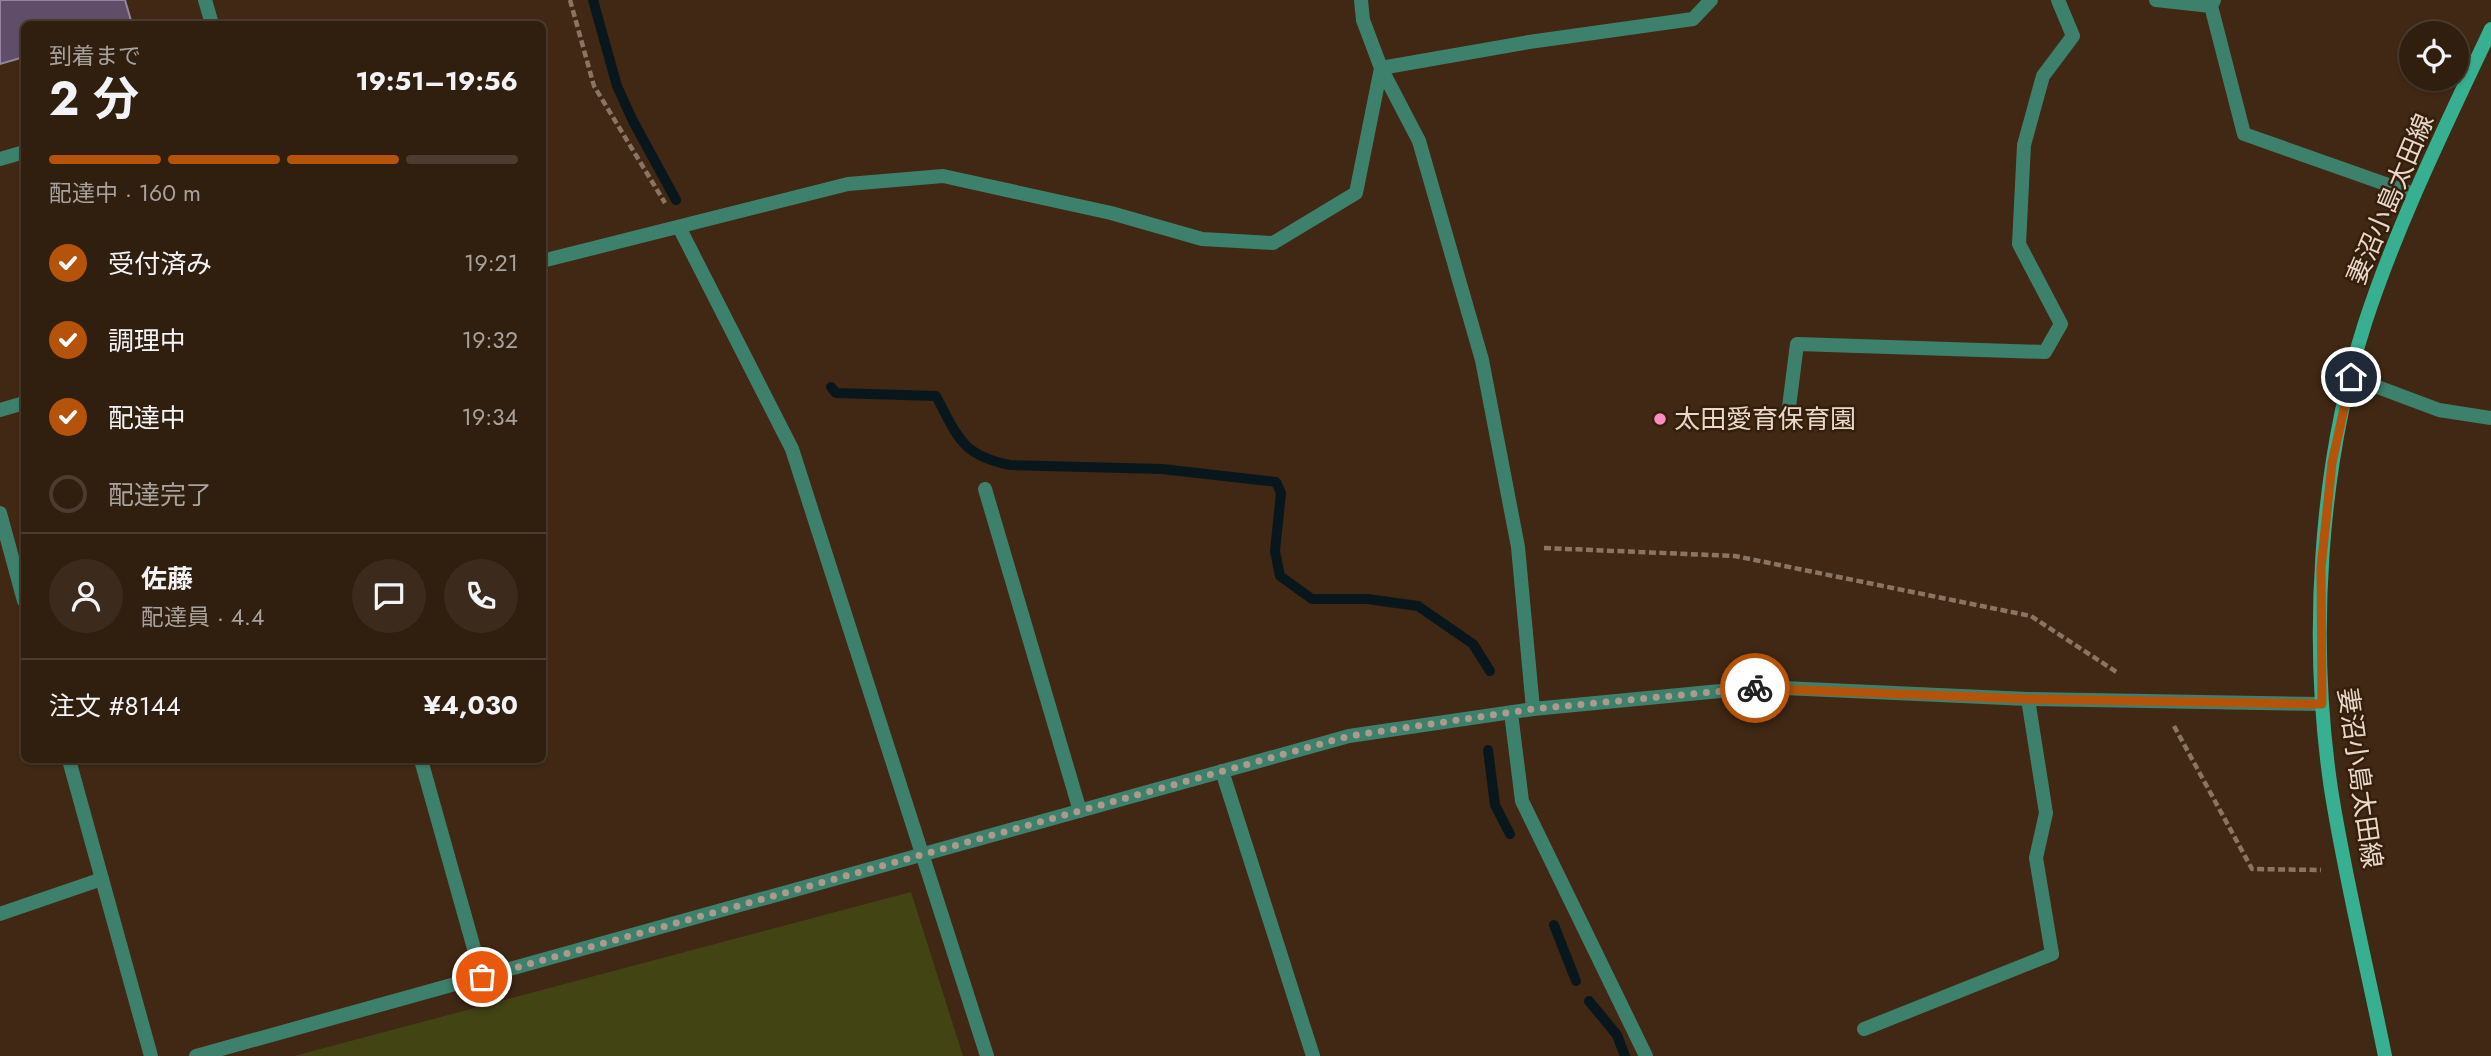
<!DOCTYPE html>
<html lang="ja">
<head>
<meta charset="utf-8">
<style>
	:root { --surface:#301e0f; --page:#3c2b1d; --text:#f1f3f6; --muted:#a8a29e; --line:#4b3c2f; --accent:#b45309 }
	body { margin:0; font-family:Jost,"Noto Sans JP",sans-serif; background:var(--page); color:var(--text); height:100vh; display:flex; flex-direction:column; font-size:26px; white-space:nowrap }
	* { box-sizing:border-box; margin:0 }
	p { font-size:23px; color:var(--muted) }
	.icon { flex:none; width:38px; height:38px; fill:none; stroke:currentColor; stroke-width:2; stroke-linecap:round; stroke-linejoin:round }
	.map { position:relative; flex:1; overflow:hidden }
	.sheet { position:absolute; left:21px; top:21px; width:525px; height:742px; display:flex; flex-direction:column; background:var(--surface); border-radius:10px; box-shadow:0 2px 5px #0004,0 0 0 2px var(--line) }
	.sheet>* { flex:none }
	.fabs { position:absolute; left:2399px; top:21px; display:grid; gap:14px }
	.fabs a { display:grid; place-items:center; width:70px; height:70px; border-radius:50%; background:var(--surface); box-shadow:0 2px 5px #0004,0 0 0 2px var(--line); font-size:35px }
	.pin { position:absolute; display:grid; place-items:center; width:60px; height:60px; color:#fff; margin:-30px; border:4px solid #fff; border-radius:50%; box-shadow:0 2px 7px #0007 }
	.courier { position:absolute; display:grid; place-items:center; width:70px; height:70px; margin:-35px; border:5px solid #b45309; border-radius:50%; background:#fff; color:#222; box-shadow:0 2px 9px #0007 }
	.overview em { font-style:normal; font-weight:700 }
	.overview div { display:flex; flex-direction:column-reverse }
	.overview { display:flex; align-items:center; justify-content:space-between; height:119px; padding:0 28px }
	h1 { font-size:46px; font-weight:700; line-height:52px }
	.bar { display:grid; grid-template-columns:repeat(4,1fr); gap:10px 7px; align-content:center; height:84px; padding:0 28px }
	.bar i { height:9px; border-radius:5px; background:var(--line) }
	.bar .selected { background:var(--accent) }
	.bar p { grid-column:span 4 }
	.line { display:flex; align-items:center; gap:18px; padding:0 28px; border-top:2px solid var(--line) }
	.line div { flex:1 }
	.round { display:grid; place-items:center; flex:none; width:74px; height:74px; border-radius:37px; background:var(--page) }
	ol { padding:0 28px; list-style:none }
	li { display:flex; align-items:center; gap:21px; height:77px }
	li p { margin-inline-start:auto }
	li .icon { padding:7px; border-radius:50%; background:var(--accent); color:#fff; stroke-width:4 }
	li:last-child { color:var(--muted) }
	li i { width:38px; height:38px; border:4px solid var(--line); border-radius:50% }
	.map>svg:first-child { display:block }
	.green { fill:#434414 }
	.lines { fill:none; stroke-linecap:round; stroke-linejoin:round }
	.stream { stroke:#09171d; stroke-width:10 }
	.building { fill:#604e69; stroke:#9784a1; stroke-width:2 }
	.path { stroke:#8a7565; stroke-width:4.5; stroke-dasharray:7 3.5; stroke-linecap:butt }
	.service { stroke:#3d816d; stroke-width:14 }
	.minor { stroke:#3d816d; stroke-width:14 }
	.tertiary { stroke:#3d816d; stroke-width:14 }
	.secondary { stroke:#36b090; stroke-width:14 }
	.done { stroke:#ad9a8c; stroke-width:7; stroke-dasharray:0 12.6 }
	.route { stroke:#b45309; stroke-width:9 }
	.poi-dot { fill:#fb8fc5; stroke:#351e0a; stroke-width:2.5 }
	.labels { text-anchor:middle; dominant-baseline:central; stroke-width:5; stroke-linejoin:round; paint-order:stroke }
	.street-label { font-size:26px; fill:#e8d8cc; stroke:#351e0a }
	.poi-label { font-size:26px; fill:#e8d8cc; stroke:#351e0a; text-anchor:start }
</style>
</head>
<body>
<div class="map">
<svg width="2491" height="1056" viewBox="0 0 2491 1056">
	<rect width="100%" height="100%" fill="#402814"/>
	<path class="green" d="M911 892 963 1056H294Z"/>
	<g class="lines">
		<path class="stream" d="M593 0 617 86 633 121 676 200
			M831 387 836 393 936 396C958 437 961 455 1010 465L1162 469 1276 482 1281 493 1275 551 1280 576 1312 599H1367L1418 606 1473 644 1490 671
			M1488 750 1495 805 1510 834
			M1554 925 1576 981
			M1589 1001 1617 1035 1625 1056"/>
	</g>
	<path class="building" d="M0 0H125L132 24H24V57L0 64Z"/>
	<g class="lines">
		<path class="path" d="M570 0 594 86 665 203
			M1544 548 1735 556 2031 616 2118 673
			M2174 726 2252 869 2321 870"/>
		<path class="service" d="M985 489 1080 811
			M0 914 102 879"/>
		<path class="minor" d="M205 0 212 24
			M1361 0 1363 20 1381 68 1419 141 1482 360 1518 547 1533 709
			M2156 0 2211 6 2214 0
			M2211 6 2244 134 2414 194
			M1381 68 1529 42 1693 19 1711 0
			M0 159 24 152
			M679 227 792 449 987 1056
			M542 261 848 184 943 176 1111 213 1202 239 1273 243 1356 193 1381 68
			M2351 377 2439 410 2491 418
			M1789 407 1797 344 2045 352 2061 324 2019 244 2024 145 2043 76 2073 36 2058 0
			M0 410 24 403
			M1511 713 1522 801 1646 1056
			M421 760 482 977
			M1222 771 1313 1056
			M1864 1029 2052 954 2036 858 2046 813 2028 699"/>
		<path class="tertiary" d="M0 513 24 601
			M69 760 151 1056
			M196 1056 1349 736 1533 709 1762 687 2028 699 2322 704"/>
		<path class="secondary" d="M2385 1056C2367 967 2345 878 2331 789 2309 640 2319 467 2365 323 2398 222 2446 125 2491 29"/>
	</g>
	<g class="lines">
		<path class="done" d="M482 977 1349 736 1533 709 1755 688"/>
		<path class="route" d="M1755 688 2028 699 2322 704 2321 568 2332 463 2351 377"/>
	</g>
	<circle class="poi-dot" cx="1660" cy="419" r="7"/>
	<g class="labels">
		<g class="street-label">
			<text transform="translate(2390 199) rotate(-67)">妻沼小島太田線</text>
			<text transform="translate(2360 778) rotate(82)">妻沼小島太田線</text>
		</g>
		<g class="poi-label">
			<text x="1674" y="419">太田愛育保育園</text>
		</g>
	</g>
</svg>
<div class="fabs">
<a><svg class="icon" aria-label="locate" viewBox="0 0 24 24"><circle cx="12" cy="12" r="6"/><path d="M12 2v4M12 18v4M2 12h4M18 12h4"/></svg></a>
</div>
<div class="pin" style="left:482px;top:977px;background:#ea580c"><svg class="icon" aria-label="bag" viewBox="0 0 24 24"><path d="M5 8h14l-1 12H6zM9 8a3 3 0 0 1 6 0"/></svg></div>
<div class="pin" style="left:2351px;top:377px;background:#1f2937"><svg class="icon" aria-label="home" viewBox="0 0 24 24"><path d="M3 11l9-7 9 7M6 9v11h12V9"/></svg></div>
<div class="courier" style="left:1755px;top:688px"><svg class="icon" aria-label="bike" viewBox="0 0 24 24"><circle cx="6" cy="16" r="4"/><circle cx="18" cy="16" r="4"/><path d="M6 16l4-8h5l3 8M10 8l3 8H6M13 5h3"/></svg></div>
<section class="sheet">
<div class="overview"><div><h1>2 分</h1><p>到着まで</p></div><em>19:51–19:56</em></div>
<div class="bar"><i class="selected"></i><i class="selected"></i><i class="selected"></i><i></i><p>配達中 · 160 m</p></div>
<ol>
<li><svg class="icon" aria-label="check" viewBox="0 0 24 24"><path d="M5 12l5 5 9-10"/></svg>受付済み<p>19:21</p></li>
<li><svg class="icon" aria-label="check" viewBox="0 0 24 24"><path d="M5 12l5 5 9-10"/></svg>調理中<p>19:32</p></li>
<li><svg class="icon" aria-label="check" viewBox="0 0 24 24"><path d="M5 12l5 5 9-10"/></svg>配達中<p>19:34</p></li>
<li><i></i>配達完了</li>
</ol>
<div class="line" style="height:126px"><a class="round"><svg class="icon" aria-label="person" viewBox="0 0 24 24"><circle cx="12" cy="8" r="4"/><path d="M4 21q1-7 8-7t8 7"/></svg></a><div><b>佐藤</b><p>配達員 · 4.4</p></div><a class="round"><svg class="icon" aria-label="chat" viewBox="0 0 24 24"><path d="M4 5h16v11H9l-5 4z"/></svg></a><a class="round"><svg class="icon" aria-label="phone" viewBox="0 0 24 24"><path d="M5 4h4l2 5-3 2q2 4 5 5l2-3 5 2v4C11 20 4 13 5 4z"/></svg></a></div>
<div class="line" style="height:91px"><div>注文 #8144</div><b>¥4,030</b></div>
</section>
</div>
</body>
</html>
